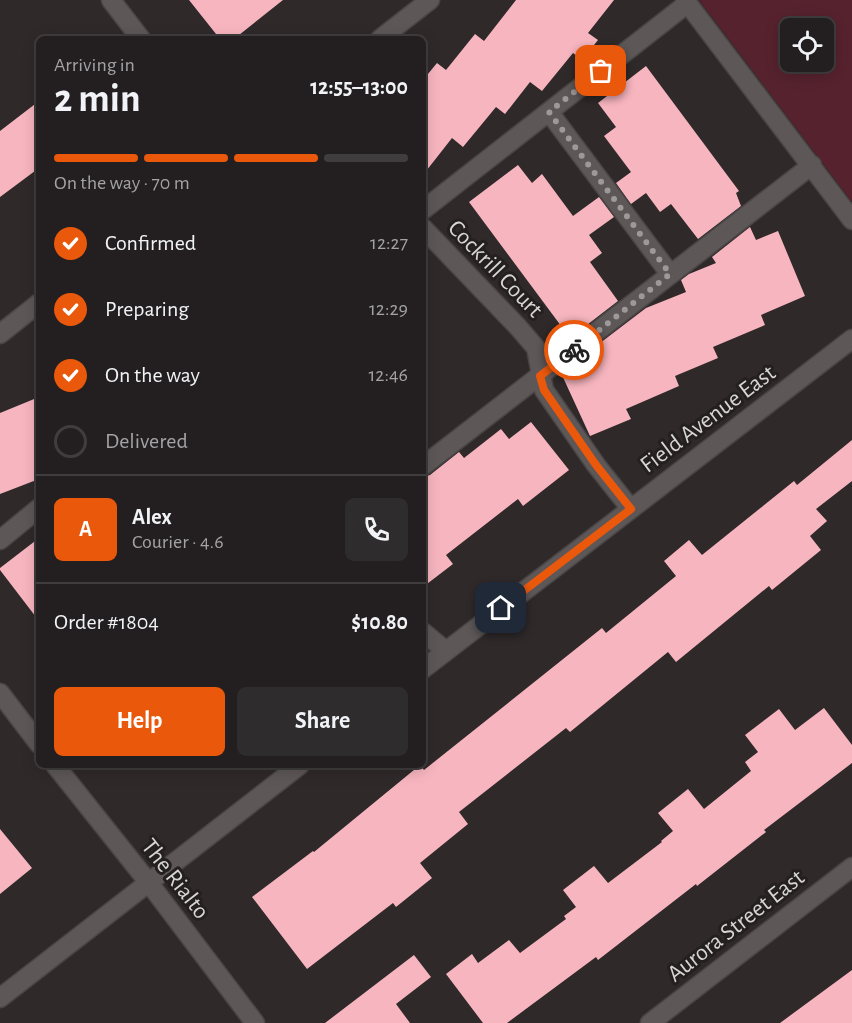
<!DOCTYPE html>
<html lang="en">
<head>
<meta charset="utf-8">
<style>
	:root { --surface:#231f20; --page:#2f2c2d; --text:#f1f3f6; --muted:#a3a2a5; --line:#403d3e; --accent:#ea580c }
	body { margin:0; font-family:"Alegreya Sans",sans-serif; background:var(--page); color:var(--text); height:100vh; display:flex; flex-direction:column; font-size:22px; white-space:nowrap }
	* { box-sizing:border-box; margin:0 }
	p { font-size:20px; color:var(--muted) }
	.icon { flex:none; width:33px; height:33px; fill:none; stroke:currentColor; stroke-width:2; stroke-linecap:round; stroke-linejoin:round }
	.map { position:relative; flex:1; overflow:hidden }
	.panel { position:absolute; left:36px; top:36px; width:390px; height:732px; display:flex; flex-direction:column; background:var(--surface); border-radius:9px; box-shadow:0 3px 15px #0003,0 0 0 2px var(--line) }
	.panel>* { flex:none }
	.tools { position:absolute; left:780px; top:18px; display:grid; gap:12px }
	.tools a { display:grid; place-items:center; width:54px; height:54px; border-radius:9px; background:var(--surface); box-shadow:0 3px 15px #0003,0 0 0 2px var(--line); font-size:30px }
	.pin { position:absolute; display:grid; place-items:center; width:51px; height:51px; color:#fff; margin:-26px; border-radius:12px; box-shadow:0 3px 9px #0006 }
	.courier { position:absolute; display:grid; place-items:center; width:60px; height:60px; margin:-30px; border:4px solid #ea580c; border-radius:50%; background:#fff; color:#222; box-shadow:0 2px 8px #0007 }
	.summary em { font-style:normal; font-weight:600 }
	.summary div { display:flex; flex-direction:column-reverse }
	.summary { display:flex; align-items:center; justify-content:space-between; height:102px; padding:0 18px }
	h1 { font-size:39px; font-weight:600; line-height:45px }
	.bar { display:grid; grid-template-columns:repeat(4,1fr); gap:9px 6px; align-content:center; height:72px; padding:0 18px }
	.bar i { height:8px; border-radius:4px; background:var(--line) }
	.bar .current { background:var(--accent) }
	.bar p { grid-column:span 4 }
	.line { display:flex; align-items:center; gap:15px; padding:0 18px; border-top:2px solid var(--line) }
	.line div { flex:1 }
	.round { display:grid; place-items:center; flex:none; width:63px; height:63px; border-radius:9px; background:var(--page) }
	ol { padding:0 18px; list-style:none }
	li { display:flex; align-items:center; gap:18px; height:66px }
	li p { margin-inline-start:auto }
	li .icon { padding:6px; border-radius:50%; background:var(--accent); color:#fff; stroke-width:4 }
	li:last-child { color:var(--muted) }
	li i { width:33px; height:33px; border:3px solid var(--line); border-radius:50% }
	.primary-button { display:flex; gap:12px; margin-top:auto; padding:12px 18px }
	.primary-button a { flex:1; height:69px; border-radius:9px; background:var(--accent); color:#fff; font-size:24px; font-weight:600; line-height:69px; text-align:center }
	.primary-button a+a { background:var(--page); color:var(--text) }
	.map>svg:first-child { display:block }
	.green { fill:#56222e; fill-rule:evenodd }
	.building { fill:#f7b5bf }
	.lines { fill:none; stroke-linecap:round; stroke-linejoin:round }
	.minor-casing { stroke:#494545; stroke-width:21 }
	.minor { stroke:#5d5758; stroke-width:18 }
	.done { stroke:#9d9999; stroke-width:6; stroke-dasharray:0 10.8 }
	.route { stroke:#ea580c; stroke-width:8 }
	.labels { text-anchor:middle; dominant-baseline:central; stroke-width:6; stroke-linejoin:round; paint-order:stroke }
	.street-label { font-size:24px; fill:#d8d5d5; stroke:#252020 }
</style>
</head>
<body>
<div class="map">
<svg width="852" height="1023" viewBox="0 0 852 1023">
	<rect width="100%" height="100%" fill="#2f292a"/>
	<path class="green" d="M699 0H852V202ZM790 28H824V62H790Z"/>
	<path class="building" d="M189 0H283L234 39H220Z
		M516 0H614L588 33 598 40 582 60 573 53 542 91 530 82 505 114 496 107 463 147 452 138 423 175V80L437 63 446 70 475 34 484 41Z
		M646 66 739 191 736 193 741 206 698 239 671 204 660 212 646 193 631 204 616 183 631 172 604 136 616 127 598 103Z
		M39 101V168L0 197V131Z
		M518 165 532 183 542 174 573 216 599 197 614 217 589 235 602 253 590 262 618 301 570 338 469 202Z
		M750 227 756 240 778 231 805 296 761 315 765 325 713 347 718 358 675 376 679 386 626 409 631 419 590 436 561 373 587 361 583 356 646 308 686 292 681 280 689 274 716 263 712 257Z
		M39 397V479L0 494V413Z
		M531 422 569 470 523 506 518 499 446 555 453 564 423 587V477L430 475 459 452 464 458 501 429 509 439Z
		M852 440V481L816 509 827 521 810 536 821 550 772 590 769 586 676 662 668 652 570 732 566 728 459 812 468 824 420 863 432 878 396 907 393 903 307 969 252 897 313 851 314 852 420 765 424 770 602 628 606 633 676 576 664 561 689 540 702 555 794 481 797 485Z
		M39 538V621L0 570V568Z
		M824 708 852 745V763L764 830 766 832 697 886 696 884 598 960 596 957 507 1023H483L446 974 472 954 478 963 509 940 520 953 566 919 564 916 576 907 563 890 594 866 608 883 662 842 661 841 673 831 658 813 688 789 704 809 751 771 745 762 758 752 745 735 779 709 795 730Z
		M0 829 32 868 0 894Z
		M414 955 431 977 396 1004 410 1023H325Z
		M852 970V1023H780Z"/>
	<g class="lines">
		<g class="minor-casing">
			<path id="minor" d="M111 0 141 39
				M685 0 852 220
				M380 39 430 0
				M549 112 670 274
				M423 210 688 3
				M423 228 518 327 536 348 544 390 596 465 631 509
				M0 334 39 303
				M423 466 812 165
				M0 540 39 508
				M423 632 446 651
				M423 669 852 339
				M0 693 39 744
				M55 765 149 883 255 1023
				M0 998 300 765
				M650 1023 852 867"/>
		</g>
		<use href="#minor" class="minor"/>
	</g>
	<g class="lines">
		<path class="done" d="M574 350 670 274 549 112 601 71"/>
		<path class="route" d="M501 608 631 509 596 465 544 390 540 376 574 350"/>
	</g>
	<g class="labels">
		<g class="street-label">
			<text transform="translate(495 269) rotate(46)">Cockrill Court</text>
			<text transform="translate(708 419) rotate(-37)">Field Avenue East</text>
			<text transform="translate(175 879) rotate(52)">The Rialto</text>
			<text transform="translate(736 926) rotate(-38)">Aurora Street East</text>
		</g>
	</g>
</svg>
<div class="tools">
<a><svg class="icon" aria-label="locate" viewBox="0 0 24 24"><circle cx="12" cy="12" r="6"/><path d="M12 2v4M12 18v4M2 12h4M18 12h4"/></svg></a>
</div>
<div class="pin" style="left:601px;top:71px;background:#ea580c"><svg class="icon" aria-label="bag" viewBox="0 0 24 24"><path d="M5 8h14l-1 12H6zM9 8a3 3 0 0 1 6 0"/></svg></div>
<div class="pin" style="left:501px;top:608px;background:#1f2937"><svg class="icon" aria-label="home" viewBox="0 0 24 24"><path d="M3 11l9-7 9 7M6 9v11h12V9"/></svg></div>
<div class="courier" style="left:574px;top:350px"><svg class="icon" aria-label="bike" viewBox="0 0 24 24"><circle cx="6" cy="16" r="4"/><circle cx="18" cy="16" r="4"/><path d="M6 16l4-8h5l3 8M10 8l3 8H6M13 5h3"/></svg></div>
<section class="panel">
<div class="summary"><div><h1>2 min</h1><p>Arriving in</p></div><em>12:55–13:00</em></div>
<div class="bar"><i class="current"></i><i class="current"></i><i class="current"></i><i></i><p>On the way · 70 m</p></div>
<ol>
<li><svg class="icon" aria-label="check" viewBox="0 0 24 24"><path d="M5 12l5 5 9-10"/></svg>Confirmed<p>12:27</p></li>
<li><svg class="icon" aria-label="check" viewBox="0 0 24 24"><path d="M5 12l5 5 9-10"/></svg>Preparing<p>12:29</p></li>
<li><svg class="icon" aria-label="check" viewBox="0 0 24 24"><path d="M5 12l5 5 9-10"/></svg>On the way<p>12:46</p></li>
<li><i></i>Delivered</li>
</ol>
<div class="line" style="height:108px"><b class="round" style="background:var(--accent);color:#fff">A</b><div><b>Alex</b><p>Courier · 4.6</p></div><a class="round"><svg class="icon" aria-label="phone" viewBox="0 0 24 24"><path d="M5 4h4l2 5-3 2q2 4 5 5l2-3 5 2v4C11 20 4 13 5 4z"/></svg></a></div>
<div class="line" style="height:78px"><div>Order #1804</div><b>$10.80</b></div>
<div class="primary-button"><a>Help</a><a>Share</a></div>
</section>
</div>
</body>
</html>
